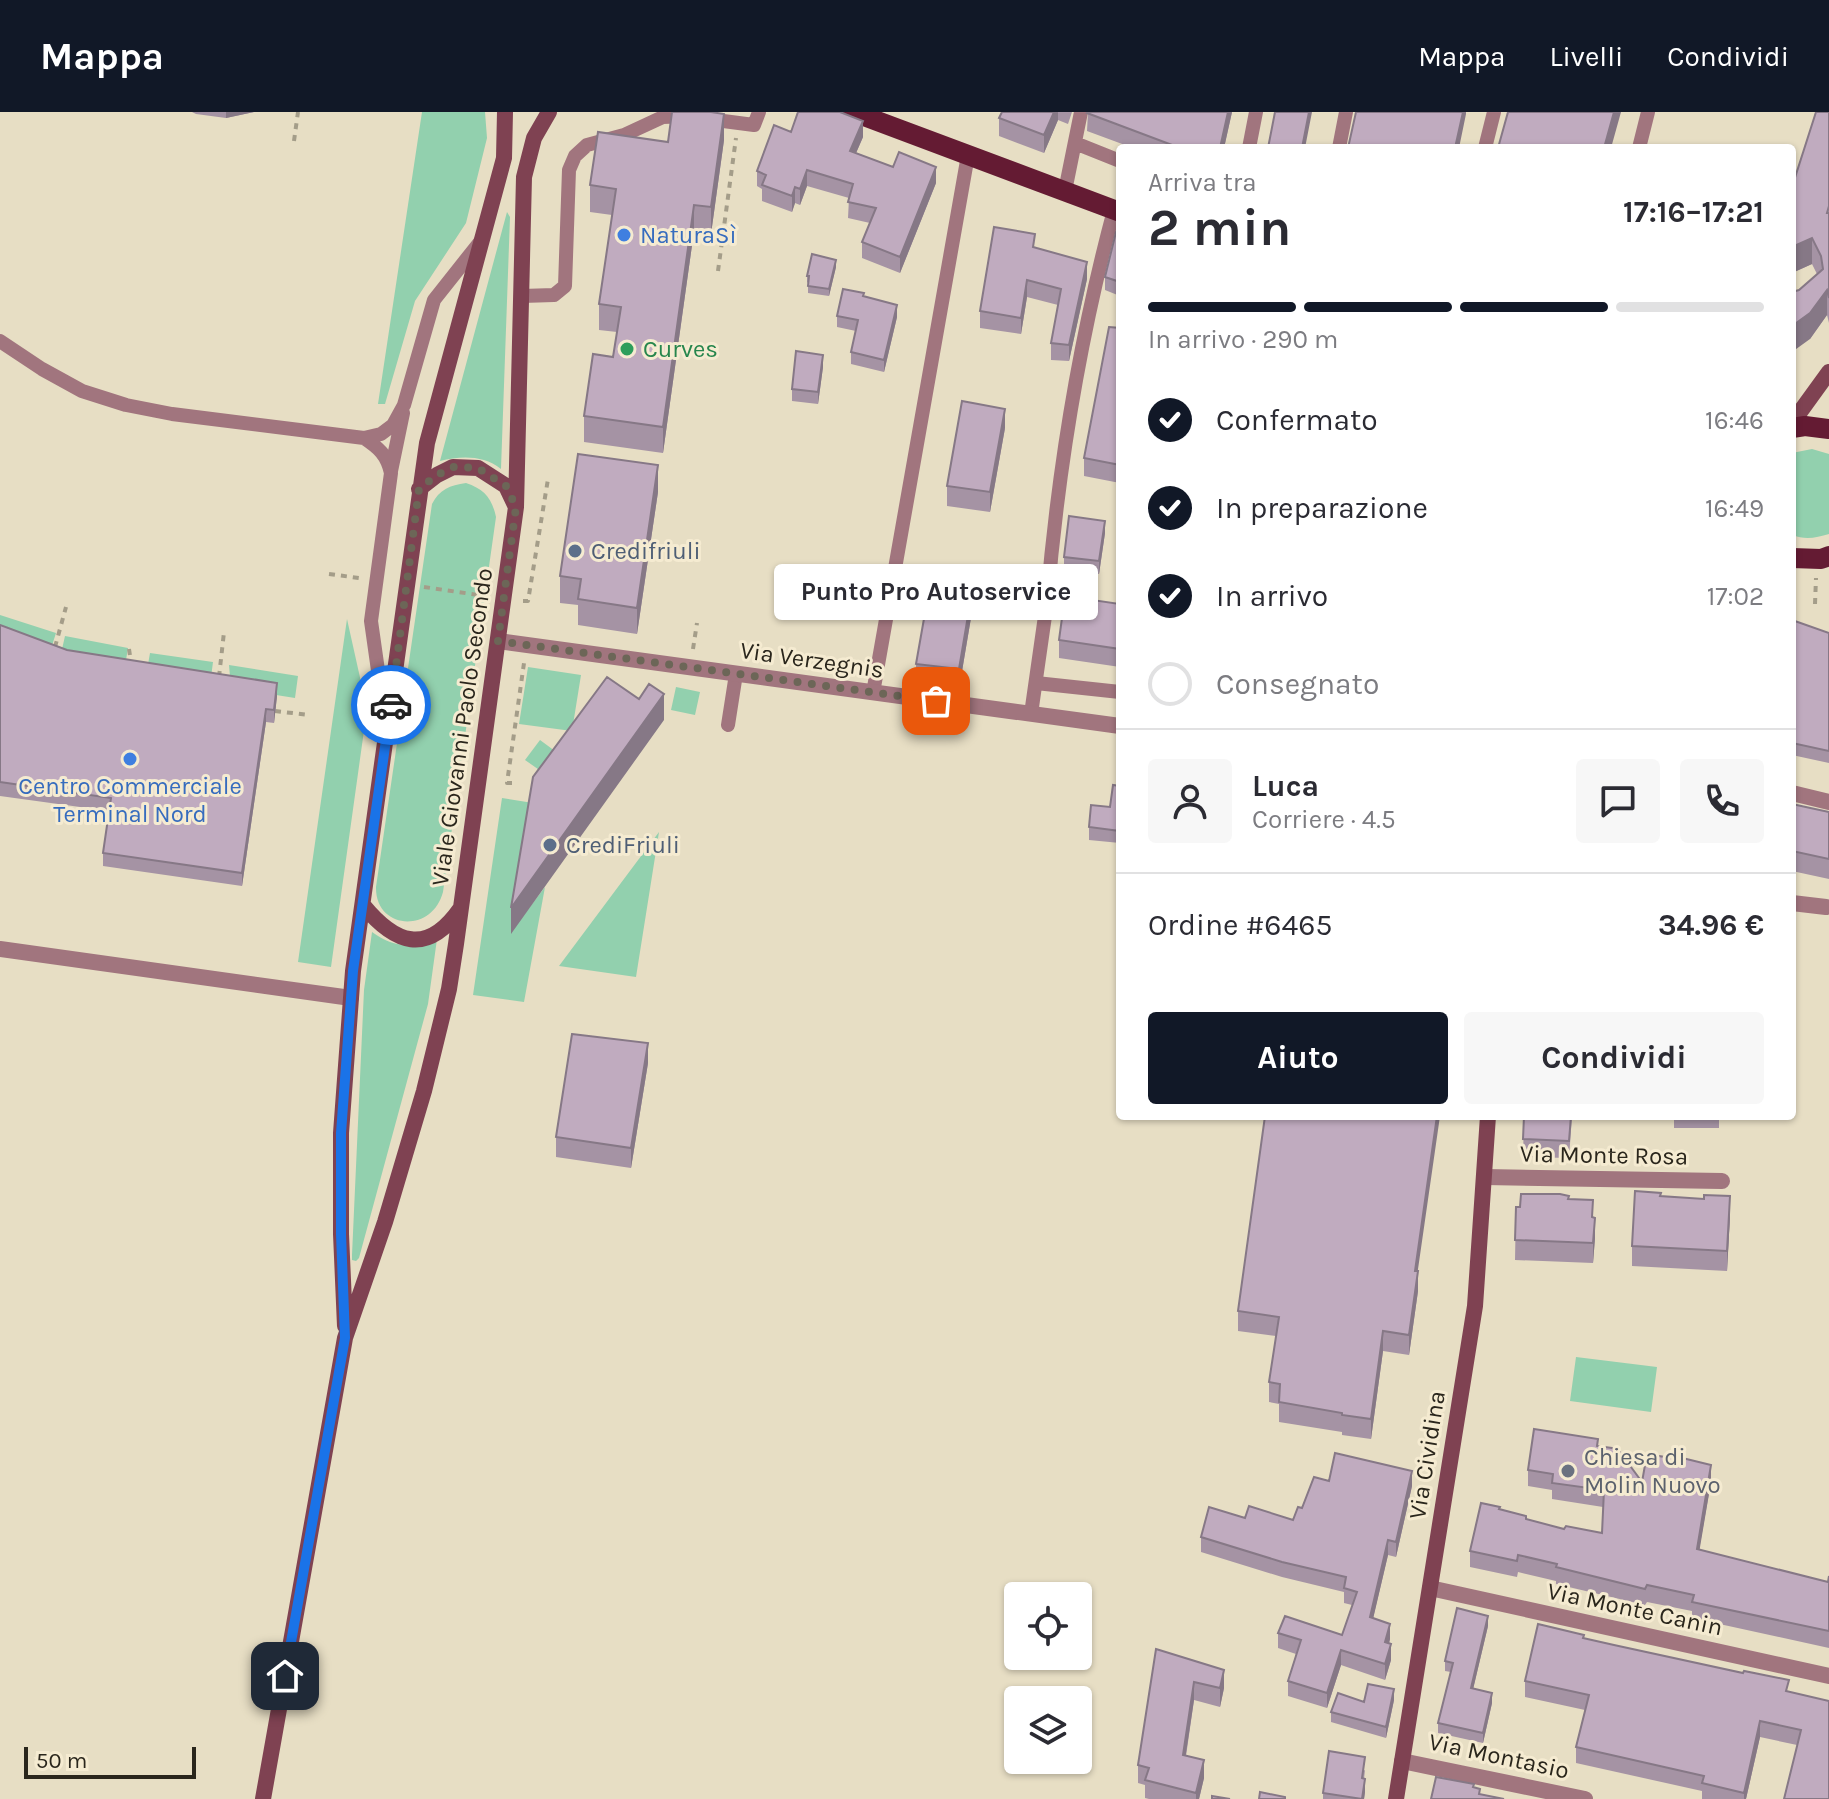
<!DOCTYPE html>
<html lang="it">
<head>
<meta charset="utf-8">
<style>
	:root { --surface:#fff; --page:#f7f7f7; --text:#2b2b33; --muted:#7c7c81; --line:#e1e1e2; --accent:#111827 }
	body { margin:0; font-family:Karla,sans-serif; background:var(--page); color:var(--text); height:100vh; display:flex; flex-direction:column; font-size:30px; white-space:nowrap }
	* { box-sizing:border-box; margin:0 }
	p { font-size:26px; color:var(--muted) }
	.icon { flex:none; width:44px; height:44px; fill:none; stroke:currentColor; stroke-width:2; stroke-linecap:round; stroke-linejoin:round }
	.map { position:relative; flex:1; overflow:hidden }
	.sheet { position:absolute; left:1116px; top:32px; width:680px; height:976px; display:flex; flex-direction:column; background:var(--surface); border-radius:8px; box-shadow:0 2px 6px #0004 }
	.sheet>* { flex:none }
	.tools { position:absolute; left:1004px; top:1470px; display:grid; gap:16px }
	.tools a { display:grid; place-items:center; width:88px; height:88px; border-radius:8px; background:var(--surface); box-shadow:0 2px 6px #0004; font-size:40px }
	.scale { position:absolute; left:24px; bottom:20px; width:172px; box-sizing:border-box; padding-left:8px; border:4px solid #2a261c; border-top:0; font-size:22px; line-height:28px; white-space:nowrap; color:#2a261c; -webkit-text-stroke:6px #f5ebd1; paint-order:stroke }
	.pin { position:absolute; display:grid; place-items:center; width:68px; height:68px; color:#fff; margin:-34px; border-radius:16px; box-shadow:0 4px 12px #0006 }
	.courier { position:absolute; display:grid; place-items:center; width:80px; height:80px; margin:-40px; border:6px solid #1a73e8; border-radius:50%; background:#fff; color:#222; box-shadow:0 2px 10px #0007 }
	.bubble { position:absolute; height:56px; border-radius:8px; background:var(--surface); box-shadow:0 2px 6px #0004; font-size:26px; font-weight:700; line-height:56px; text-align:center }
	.overview em { font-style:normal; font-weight:700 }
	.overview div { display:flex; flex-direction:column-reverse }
	.overview { display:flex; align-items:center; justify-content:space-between; height:136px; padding:0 32px }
	h1 { font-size:52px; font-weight:700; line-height:60px }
	.bar { display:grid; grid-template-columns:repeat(4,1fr); gap:12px 8px; align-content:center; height:96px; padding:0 32px }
	.bar i { height:10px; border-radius:6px; background:var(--line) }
	.bar .on { background:var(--accent) }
	.bar p { grid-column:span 4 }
	.line { display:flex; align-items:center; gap:20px; padding:0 32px; border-top:2px solid var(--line) }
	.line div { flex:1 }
	.round { display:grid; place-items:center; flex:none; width:84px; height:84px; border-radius:8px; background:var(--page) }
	ol { padding:0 32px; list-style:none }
	li { display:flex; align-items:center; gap:24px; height:88px }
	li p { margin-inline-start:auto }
	li .icon { padding:8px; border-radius:50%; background:var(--accent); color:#fff; stroke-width:4 }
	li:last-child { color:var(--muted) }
	li i { width:44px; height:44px; border:4px solid var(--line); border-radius:50% }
	.primary-button { display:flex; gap:16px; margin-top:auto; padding:16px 32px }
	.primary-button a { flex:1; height:92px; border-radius:8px; background:var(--accent); color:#fff; font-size:32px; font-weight:700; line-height:92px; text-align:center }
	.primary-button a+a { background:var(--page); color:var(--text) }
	header { display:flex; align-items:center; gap:48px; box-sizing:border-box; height:112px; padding:0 40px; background:var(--accent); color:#fff }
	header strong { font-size:38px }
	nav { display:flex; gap:44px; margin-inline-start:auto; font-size:28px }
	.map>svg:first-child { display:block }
	.green { fill:#92d0ae }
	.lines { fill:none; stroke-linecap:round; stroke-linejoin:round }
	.path { stroke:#a49d89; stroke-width:4; stroke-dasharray:6 6; stroke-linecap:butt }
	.lane { stroke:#a1757e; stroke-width:14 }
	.street { stroke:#a1757e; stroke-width:16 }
	.secondary { stroke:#7f4252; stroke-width:16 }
	.primary { stroke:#641b33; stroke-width:20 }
	.wall { fill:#a593a4 }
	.shaded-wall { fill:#867886 }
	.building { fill:#c0abbf; stroke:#867886; stroke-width:2 }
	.done { stroke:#6c6657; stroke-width:8; stroke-dasharray:0 14.4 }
	.route { stroke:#1a73e8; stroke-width:10 }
	.shop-dot { fill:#3f7fe0; stroke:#f5ebd1; stroke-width:3 }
	.leisure-dot { fill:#2e9e5b; stroke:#f5ebd1; stroke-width:3 }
	.service-dot { fill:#5c6f8a; stroke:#f5ebd1; stroke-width:3 }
	.worship-dot { fill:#6b7280; stroke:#f5ebd1; stroke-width:3 }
	.labels { text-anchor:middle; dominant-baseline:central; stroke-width:6; stroke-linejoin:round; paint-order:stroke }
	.shop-label { font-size:24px; fill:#366cbe; stroke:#f5ebd1; text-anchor:start }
	.leisure-label { font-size:24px; fill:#27864d; stroke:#f5ebd1; text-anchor:start }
	.service-label { font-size:24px; fill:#4e5e75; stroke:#f5ebd1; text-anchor:start }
	.street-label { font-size:24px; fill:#2a261c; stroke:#f5ebd1 }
	.worship-label { font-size:24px; fill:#5b616d; stroke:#f5ebd1; text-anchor:start }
</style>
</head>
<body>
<header>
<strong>Mappa</strong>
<nav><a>Mappa</a><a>Livelli</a><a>Condividi</a></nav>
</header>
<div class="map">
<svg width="1829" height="1687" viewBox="0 0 1829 1687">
	<rect width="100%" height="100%" fill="#e7dec4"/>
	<path class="green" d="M422 0H485L487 26 466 111 415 189 385 292H378Z
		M507 100 510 105 501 357C483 343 461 344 440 349Z
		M1812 337 1829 342V422C1816 426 1805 428 1792 423V341Z
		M466 371C484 377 492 386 496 405L443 780C432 822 375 818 376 775L432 392C439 378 450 373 466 371Z
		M0 503 56 521 49 543 0 525Z
		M347 507 367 597 331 855 298 850Z
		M65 524 128 536 124 560 60 546Z
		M150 541 213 550 210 573 146 564Z
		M229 553 298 564 295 586 231 576Z
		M528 555 581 563 572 619 519 612Z
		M676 575 700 580 695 603 671 598Z
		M540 628 559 642 545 662 525 648Z
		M502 686 533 691 511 820 545 775 524 890 473 883Z
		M659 720 636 865 559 854Z
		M372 820C396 837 410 835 437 827L428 892 359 1146 356 1149 352 1148V1143L364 878Z
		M1576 1245 1657 1255 1651 1300 1570 1289Z"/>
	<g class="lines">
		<path class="path" d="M294 29 298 0
			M718 159 736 26
			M329 462 359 466
			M424 475 485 484
			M523 489H528L548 367
			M1815 492 1816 466
			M55 535 66 495
			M129 537 131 550
			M693 537 697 511
			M219 565 224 520
			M275 599 309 603
			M512 671H507L524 551"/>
		<path class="lane" d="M708 7 754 13 759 0
			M1075 31 1120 49
			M1249 36 1256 0
			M1339 36 1346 0
			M1485 36 1494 0
			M1639 36 1648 0
			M1065 79 1081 0
			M522 184 554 183 565 174 569 58 575 44 587 33 624 23 663 5 688 4
			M0 229 42 257 82 279 126 293 172 302 364 326 381 322 393 313 404 293 434 188 480 130
			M364 326C379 336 387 343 391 361L371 509 385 608
			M391 359 403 301
			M1047 490C1058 358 1080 225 1114 98
			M1036 571 1120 580
			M873 581 968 43
			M1031 602 1047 490 1080 494
			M728 613 736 562"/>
		<path class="street" d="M498 529 1120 614
			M1792 681 1829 690
			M1792 791 1826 795
			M0 837 351 886
			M1485 1065 1722 1069
			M1430 1476 1829 1564
			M1402 1649 1585 1687"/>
		<path class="secondary" d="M1792 311 1829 260
			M419 377 437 363 453 355 478 356 506 374 515 393
			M363 793C395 832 427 844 460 797
			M345 1214 341 1122V1021L353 859 427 331 504 46 505 0
			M263 1687 345 1226 385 1110 424 979 449 877 456 832 516 395 524 65 534 26 549 0
			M1396 1687 1475 1194 1488 1004"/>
		<path class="primary" d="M853 0 1120 100
			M1792 316 1805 314 1829 317
			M1792 446 1821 447 1829 444"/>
	</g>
	<path class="wall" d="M192 0H254L226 6 196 2Z
		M1002 0H1072L1068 12 1058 8 1044 41 999 24V6Z
		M1088 0H1232L1224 36H1133L1087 19Z
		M1829 0V211L1827 203 1810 227 1799 178 1817 162 1812 152 1792 161Z
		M791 20 863 25 856 41 936 71 900 161 862 146V130L870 111 848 106 849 86 807 74 800 93 795 91 792 100 762 89V77L757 74V59Z
		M724 28 711 122 694 119 663 341 584 330V304L613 245 617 220 599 218V192L612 103 590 100V73L668 30Z
		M1120 122V184L1105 178V165Z
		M1035 136 1087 167 1069 249 1051 248V231L1058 193 1027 185 1021 222 980 216V199Z
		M836 155 829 184 808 181V171L807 170V164Z
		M864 184 897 205 884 260 851 252V240L856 219 837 215V204Z
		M1120 216V371L1084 364V346Z
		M823 255 818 292 792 289V277Z
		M1005 316 990 400 947 394V374Z
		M658 380 637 522 578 513V493L560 491V464Z
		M1105 421 1099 462 1064 457V445Z
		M1120 492V555L1059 546V528Z
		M973 494 959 577 916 571V552Z
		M1792 508 1829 521V651L1792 643Z
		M0 513 67 538 277 584 274 611 266 610 242 774 103 754V741L109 699 0 684Z
		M1120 670V731L1089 728V715L1110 695Z
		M1792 692 1829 700V767L1792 759Z
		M648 951 631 1056 556 1045V1025Z
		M1524 1004H1572L1569 1046 1523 1045Z
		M1672 1004H1719V1016H1674V1004Z
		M1661 1084 1730 1104 1727 1159 1632 1154V1134Z
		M1568 1087 1593 1105 1595 1126 1593 1151 1515 1148 1516 1095Z
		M1418 1159V1179L1409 1243 1383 1239 1371 1327 1342 1323V1320L1279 1310V1292L1269 1290V1270L1276 1224 1238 1219V1199Z
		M1598 1334 1642 1370H1711L1699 1438 1828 1470 1829 1464V1536L1692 1506V1499L1647 1490 1645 1493 1556 1472V1469L1518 1460 1517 1465 1470 1455V1439L1500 1397 1526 1407 1564 1417 1602 1421 1603 1395 1552 1387V1378L1528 1374V1358Z
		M1329 1369 1412 1374 1396 1445 1388 1443 1373 1506 1390 1527 1389 1532 1391 1548 1385 1568 1341 1553 1327 1596 1288 1584V1569L1296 1542 1278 1536V1521L1342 1523 1352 1493 1344 1491V1480L1282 1465 1201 1440V1425L1245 1406 1293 1408 1302 1396Z
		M1488 1514 1473 1577 1492 1591 1483 1631 1438 1621V1611L1451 1560 1445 1559V1549Z
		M1584 1526 1789 1580 1829 1589 1797 1633 1760 1625 1746 1687H1702V1679L1576 1651V1635L1585 1598 1525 1585V1569Z
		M1156 1537 1224 1576 1220 1595 1194 1588 1186 1644 1204 1666 1199 1687H1149L1145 1686V1673L1138 1671V1653Z
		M1394 1588 1386 1626 1331 1610V1600L1364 1590Z
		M1365 1658 1364 1667 1365 1680 1364 1687H1323V1681Z"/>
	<path class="shaded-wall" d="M226 0H254L226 6Z
		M1054 0H1058V8L1044 41V23Z
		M1228 0H1232L1224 36H1220Z
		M1309 0H1312L1305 36H1302Z
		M1463 0H1466V2L1459 36H1455Z
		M1614 0H1621L1611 36H1604Z
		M724 2V28L711 122V95Z
		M863 9V25L850 55V39Z
		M936 55V71L900 161V145Z
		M807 58V74L800 93V77Z
		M795 75V91L792 100V84Z
		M694 93V119L663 341V315Z
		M1812 126V152L1792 161V135Z
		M836 148V155L829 184V177Z
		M1087 150V167L1069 249V233Z
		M1027 168V185L1021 222V206Z
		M1827 178V203L1810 227 1792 240V214Z
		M897 193V205L884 260V248Z
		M823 243V255L818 292V280Z
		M1005 297V316L990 400V380Z
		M658 353V380L637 522V496Z
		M1105 409V421L1099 462V449Z
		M973 474V494L959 577V557Z
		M277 571V584L274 611V598Z
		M664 582V608L511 822V796Z
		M266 597V610L242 774V761Z
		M648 931V951L631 1056V1036Z
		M1437 1004H1440L1415 1178V1159Z
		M1730 1084V1104L1727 1159V1139Z
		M1595 1106V1126L1593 1151V1131Z
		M1418 1159V1179L1409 1243V1223Z
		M1383 1219V1239L1371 1327V1307Z
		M1711 1353V1370L1697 1453V1437Z
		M1412 1359V1374L1396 1445V1430Z
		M1388 1428V1443L1370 1520V1505Z
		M1488 1504V1514L1471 1586V1576Z
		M1390 1512V1527L1385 1545V1530Z
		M1391 1532V1548L1385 1568V1552Z
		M1341 1538V1553L1327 1596V1581Z
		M1224 1558V1576L1220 1595V1576Z
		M1194 1570V1588L1183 1661V1643Z
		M1394 1577V1588L1386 1626V1615Z
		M1492 1581V1591L1483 1631V1621Z
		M1760 1609V1625L1746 1687H1744V1681Z
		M1204 1648V1666L1199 1687H1196V1681Z
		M1365 1667V1680L1364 1687H1362Z"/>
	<path class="building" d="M672 0H711L724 2 711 95 694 93 663 315 584 304 593 242 613 245 621 195 599 192 616 77 590 73 598 20 668 30Z
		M798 0H840L863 9 850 39 893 55 899 40 936 55 900 145 862 130 876 96 848 90 853 72 807 58 800 77 795 75 792 84 762 73 766 63 757 59 774 13 791 20Z
		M1002 0H1054L1044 23 999 6Z
		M1088 0H1228L1220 36H1180L1087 1Z
		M1275 0H1309L1302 36H1268Z
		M1356 0H1463L1455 36H1348Z
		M1508 0H1614L1604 36H1498Z
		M1816 0H1829V94L1827 101H1829V186L1827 178 1810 201 1792 214V180L1799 178 1823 157 1821 144 1812 126 1792 135V75Z
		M994 115 1035 122 1033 135 1087 150 1069 233 1051 231 1061 177 1027 168 1021 206 980 199Z
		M1116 120 1120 122V170L1105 165Z
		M812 142 836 148 829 177 808 174 809 164H807Z
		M843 177 864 181 863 184 897 193 884 248 851 240 858 208 837 204Z
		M1109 215 1120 216V353L1084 346Z
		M796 239 823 243 818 280 792 277Z
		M962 289 1005 297 990 380 947 374Z
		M578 342 658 353 637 496 578 487 581 467 560 464Z
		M1069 404 1105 409 1099 449 1064 445Z
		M931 467 973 474 959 557 916 552Z
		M1065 484 1120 492V537L1059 528Z
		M1792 508 1829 521V639L1792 631Z
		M0 513 67 538 277 571 274 598 266 597 242 761 103 741 111 686 0 670Z
		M607 565 639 587 649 572 664 582 511 796 533 665Z
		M1120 670V719L1089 715 1091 693 1110 695 1113 673 1120 674Z
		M1792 692 1829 700V747L1792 739Z
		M572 922 648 931 631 1036 556 1025Z
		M1265 1004H1437L1415 1159H1418L1409 1223 1383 1219 1371 1307 1342 1303V1301L1279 1290 1280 1272 1269 1270 1279 1205 1238 1199Z
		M1524 1004H1571L1569 1029 1523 1027Z
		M1635 1079 1661 1081 1660 1084 1704 1087V1083L1730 1084 1727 1139 1632 1134Z
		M1521 1082H1560L1569 1084 1568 1087 1593 1088 1592 1105 1595 1106 1593 1131 1515 1128 1516 1095H1520Z
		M1534 1317 1598 1327 1597 1334 1612 1336 1620 1340 1642 1370 1647 1342 1665 1345 1666 1342 1711 1353 1697 1437 1828 1470 1829 1464V1519L1692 1490 1694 1483 1647 1473 1645 1477 1556 1455 1557 1452 1518 1443 1517 1449 1470 1439 1481 1391 1500 1395 1499 1397 1526 1404V1407L1564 1417 1566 1414 1602 1421 1604 1378 1552 1371 1553 1362 1528 1358Z
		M1335 1341 1412 1359 1396 1430 1388 1428 1370 1505 1390 1512 1385 1530 1391 1532 1385 1552 1341 1538 1327 1581 1288 1569 1301 1528 1278 1521 1285 1504 1342 1523 1357 1480 1344 1476 1346 1465 1282 1450 1201 1425 1209 1395 1245 1406 1249 1394 1293 1408 1298 1395 1302 1396 1314 1365 1329 1369Z
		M1457 1496 1488 1504 1471 1576 1492 1581 1483 1621 1438 1611 1453 1551 1445 1549Z
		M1538 1512 1584 1523 1583 1526 1614 1533 1743 1561 1744 1559 1789 1568 1786 1579 1829 1589V1687H1784L1801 1618 1760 1609 1744 1681 1702 1671 1704 1664 1576 1635 1589 1583 1525 1569Z
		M1156 1537 1224 1558 1220 1576 1194 1570 1183 1643 1204 1648 1196 1681 1145 1668 1149 1656 1138 1653Z
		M1368 1572 1394 1577 1386 1615 1331 1600 1338 1581 1364 1590Z
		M1329 1639 1365 1645 1362 1666 1365 1667 1362 1687 1323 1681Z
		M1436 1665 1474 1672 1473 1675 1480 1677 1479 1682 1504 1687H1431Z
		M1260 1680 1285 1685V1687H1259Z
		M1212 1684 1230 1687H1212Z"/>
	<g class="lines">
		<path class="done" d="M391 593 419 377 437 363 453 355 478 356 506 374 516 395 498 529 936 589"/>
		<path class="route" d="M285 1564 345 1226 341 1122V1021L353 859 391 593"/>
	</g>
	<g class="shop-dot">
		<circle cx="624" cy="123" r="8"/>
		<circle cx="130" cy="647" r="8"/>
	</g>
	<circle class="leisure-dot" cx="627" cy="237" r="8"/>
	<g class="service-dot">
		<circle cx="575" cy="439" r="8"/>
		<circle cx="550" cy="733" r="8"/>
	</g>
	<circle class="worship-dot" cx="1568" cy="1359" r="8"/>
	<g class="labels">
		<g class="shop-label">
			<text x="640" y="123">NaturaSì</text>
			<text x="130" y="674" text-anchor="middle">Centro Commerciale<tspan x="130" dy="28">Terminal Nord</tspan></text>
		</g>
		<g class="leisure-label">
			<text x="643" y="237">Curves</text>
		</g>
		<g class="service-label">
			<text x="591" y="439">Credifriuli</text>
			<text x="566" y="733">CrediFriuli</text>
		</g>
		<g class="street-label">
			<text transform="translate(812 548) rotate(8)">Via Verzegnis</text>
			<text transform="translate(462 615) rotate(-82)">Viale Giovanni Paolo Secondo</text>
			<text transform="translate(1604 1043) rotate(1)">Via Monte Rosa</text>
			<text transform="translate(1427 1343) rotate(-81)">Via Cividina</text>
			<text transform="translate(1635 1497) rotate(12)">Via Monte Canin</text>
			<text transform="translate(1499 1644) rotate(12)">Via Montasio</text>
		</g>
		<g class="worship-label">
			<text x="1584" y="1345">Chiesa di<tspan x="1584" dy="28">Molin Nuovo</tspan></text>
		</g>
	</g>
</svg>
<div class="tools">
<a><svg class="icon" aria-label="locate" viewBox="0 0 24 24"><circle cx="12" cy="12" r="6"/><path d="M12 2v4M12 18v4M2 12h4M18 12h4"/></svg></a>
<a><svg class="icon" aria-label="layers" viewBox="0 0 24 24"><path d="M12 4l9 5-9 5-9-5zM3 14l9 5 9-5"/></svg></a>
</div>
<div class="scale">50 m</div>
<div class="pin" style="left:936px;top:589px;background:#ea580c"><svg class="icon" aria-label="bag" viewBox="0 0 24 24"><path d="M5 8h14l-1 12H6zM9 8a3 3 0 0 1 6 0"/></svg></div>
<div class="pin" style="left:285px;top:1564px;background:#1f2937"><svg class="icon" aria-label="home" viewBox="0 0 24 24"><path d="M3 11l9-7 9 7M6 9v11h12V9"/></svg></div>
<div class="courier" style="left:391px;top:593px"><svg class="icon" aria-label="car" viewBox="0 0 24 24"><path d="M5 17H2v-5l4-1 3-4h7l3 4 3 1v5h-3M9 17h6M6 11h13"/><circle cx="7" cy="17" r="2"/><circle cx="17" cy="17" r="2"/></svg></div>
<div class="bubble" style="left:774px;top:452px;width:324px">Punto Pro Autoservice</div>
<section class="sheet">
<div class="overview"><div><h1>2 min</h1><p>Arriva tra</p></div><em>17:16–17:21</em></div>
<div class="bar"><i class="on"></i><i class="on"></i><i class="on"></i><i></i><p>In arrivo · 290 m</p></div>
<ol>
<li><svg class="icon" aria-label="check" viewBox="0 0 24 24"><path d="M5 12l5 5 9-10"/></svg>Confermato<p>16:46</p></li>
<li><svg class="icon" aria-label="check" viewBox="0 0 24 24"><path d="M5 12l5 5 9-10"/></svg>In preparazione<p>16:49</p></li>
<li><svg class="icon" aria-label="check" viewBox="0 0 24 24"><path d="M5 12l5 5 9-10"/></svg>In arrivo<p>17:02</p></li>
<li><i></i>Consegnato</li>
</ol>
<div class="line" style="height:144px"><a class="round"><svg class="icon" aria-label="person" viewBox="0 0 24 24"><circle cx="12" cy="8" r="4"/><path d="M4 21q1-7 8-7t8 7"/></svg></a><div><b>Luca</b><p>Corriere · 4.5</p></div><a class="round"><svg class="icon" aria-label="chat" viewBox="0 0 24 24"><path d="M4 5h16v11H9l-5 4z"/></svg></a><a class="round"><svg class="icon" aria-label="phone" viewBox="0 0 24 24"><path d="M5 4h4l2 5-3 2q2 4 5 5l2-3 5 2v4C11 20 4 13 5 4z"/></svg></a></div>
<div class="line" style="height:104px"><div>Ordine #6465</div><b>34.96 €</b></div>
<div class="primary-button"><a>Aiuto</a><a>Condividi</a></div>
</section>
</div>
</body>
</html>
